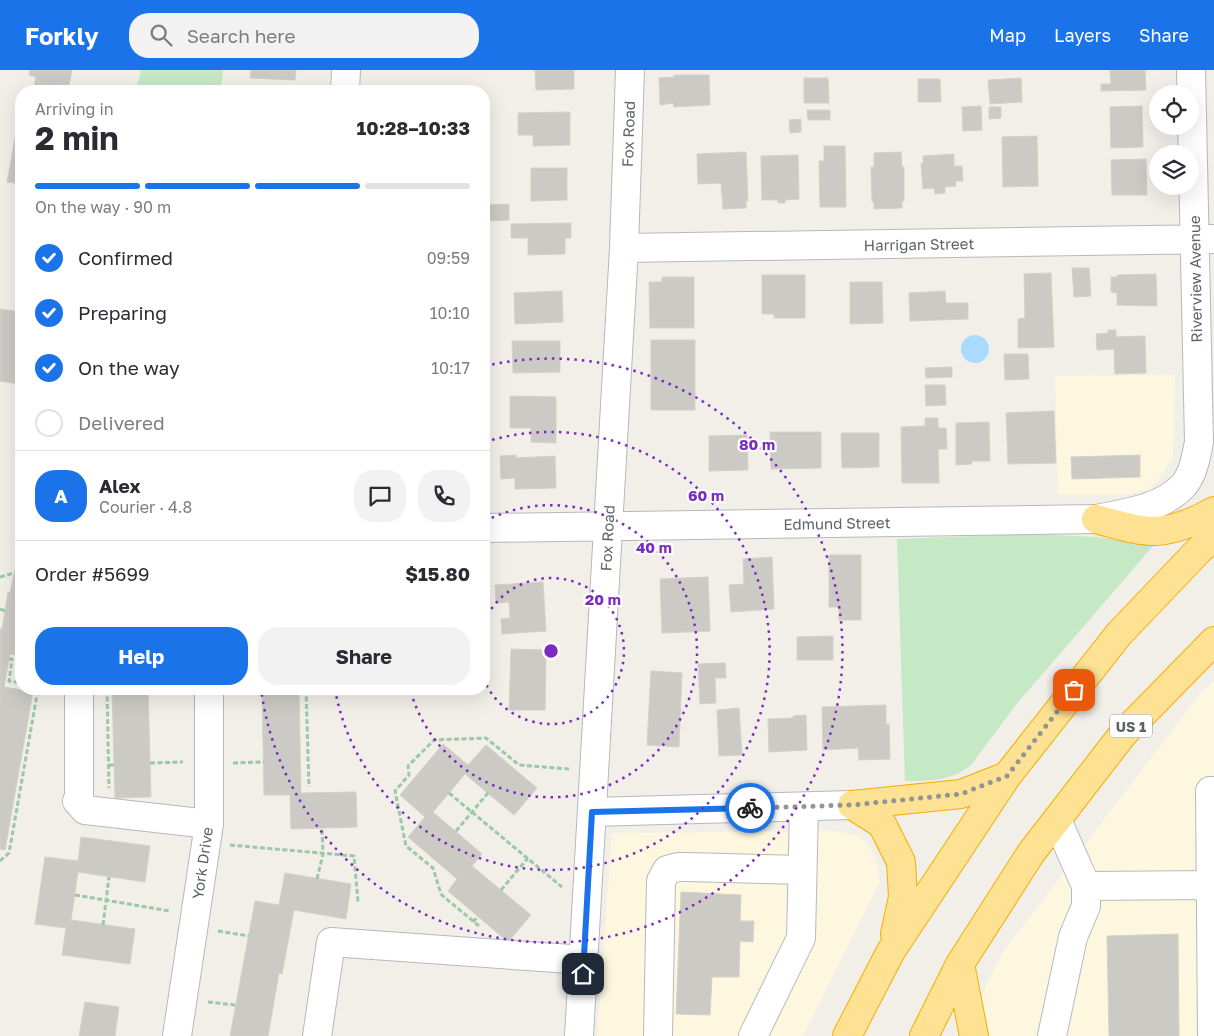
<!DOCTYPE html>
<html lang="en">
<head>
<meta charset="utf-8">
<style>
	:root { --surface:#fff; --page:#f2f2f3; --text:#2b2b33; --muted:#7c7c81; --line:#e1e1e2; --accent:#1a73e8 }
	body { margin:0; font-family:"Golos Text",sans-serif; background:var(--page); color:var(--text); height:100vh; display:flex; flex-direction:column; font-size:19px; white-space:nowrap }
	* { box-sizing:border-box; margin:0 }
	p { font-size:16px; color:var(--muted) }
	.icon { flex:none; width:28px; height:28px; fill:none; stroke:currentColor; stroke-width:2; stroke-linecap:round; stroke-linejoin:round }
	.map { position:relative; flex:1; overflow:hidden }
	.drawer { position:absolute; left:15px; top:15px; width:475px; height:610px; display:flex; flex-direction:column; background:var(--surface); border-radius:20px; box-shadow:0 5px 20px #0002 }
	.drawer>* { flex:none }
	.fabs { position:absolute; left:1149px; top:15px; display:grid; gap:10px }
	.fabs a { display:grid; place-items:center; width:50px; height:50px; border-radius:50%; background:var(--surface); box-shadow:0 5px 20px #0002; font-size:25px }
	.pin { position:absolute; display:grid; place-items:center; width:42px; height:42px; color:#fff; margin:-21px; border-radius:10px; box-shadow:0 2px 8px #0006 }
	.courier { position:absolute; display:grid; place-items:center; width:50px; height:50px; margin:-25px; border:4px solid #1a73e8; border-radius:50%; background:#fff; color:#222; box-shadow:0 1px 6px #0007 }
	.overview em { font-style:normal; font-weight:700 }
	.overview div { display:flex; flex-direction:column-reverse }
	.overview { display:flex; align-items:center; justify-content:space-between; height:85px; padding:0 20px }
	h1 { font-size:32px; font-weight:700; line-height:38px }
	.bar { display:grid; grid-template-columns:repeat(4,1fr); gap:8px 5px; align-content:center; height:60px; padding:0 20px }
	.bar i { height:6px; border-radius:4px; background:var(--line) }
	.bar .selected { background:var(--accent) }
	.bar p { grid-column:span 4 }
	.line { display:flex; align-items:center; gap:12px; padding:0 20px; border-top:1px solid var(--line) }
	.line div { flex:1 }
	.round { display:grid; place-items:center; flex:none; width:52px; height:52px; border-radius:20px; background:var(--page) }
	ol { padding:0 20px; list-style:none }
	li { display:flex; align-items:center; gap:15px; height:55px }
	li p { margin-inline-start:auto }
	li .icon { padding:5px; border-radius:50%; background:var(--accent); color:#fff; stroke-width:4 }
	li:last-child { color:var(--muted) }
	li i { width:28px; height:28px; border:2px solid var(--line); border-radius:50% }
	.action { display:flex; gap:10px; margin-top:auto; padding:10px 20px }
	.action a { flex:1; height:58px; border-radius:20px; background:var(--accent); color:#fff; font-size:20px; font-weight:700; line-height:58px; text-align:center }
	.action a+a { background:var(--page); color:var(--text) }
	header { display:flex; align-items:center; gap:30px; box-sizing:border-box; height:70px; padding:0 25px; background:var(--accent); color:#fff }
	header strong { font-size:24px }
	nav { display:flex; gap:28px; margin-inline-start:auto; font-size:18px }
	.search { width:350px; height:45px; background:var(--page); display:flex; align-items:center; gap:12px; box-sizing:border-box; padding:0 18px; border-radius:20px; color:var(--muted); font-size:19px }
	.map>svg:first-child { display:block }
	.commercial { fill:#fef7e0 }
	.green { fill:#c5e8c5 }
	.water { fill:#aadaff }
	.building { fill:#cccac5; stroke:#d6d1c6 }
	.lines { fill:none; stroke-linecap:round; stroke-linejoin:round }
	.minor-casing { stroke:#b5b8bc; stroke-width:30 }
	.highway-casing { stroke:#f9ab00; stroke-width:30 }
	.path { stroke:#9cc7a9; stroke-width:3; stroke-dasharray:5 2.5; stroke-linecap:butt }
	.minor { stroke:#fff; stroke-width:28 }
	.highway { stroke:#fde293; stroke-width:28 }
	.done { stroke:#929495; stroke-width:5; stroke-dasharray:0 9 }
	.route { stroke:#1a73e8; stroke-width:6 }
	.ring { fill:none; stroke:#7b2cbf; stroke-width:2.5; stroke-dasharray:2.5 5 }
	.labels { text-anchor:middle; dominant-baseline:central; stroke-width:4.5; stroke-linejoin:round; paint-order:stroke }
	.shield { fill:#fff; stroke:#8f9295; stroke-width:1 }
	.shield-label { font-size:14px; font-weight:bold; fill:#5f6368 }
	.street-label { font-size:15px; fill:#5f6368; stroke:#fff }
	.centre { fill:#7b2cbf; stroke:#fff; stroke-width:2.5 }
	.ring-label { font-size:15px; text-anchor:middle; font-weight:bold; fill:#7b2cbf; stroke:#fff; stroke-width:4.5; stroke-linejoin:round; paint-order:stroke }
</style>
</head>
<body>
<header>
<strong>Forkly</strong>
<div class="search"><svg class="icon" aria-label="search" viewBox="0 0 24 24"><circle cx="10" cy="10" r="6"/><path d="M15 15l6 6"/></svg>Search here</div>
<nav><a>Map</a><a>Layers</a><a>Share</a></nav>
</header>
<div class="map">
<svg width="1214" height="966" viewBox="0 0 1214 966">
	<rect width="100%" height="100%" fill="#f1efe8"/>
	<path class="commercial" d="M1175 305 1173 387 1157 412 1146 420 1124 425 1058 424 1055 306Z
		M1214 611V966H961L1003 882 1199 625Z
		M834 761 858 766 871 778 877 795 880 811 803 966H597L612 763Z"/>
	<path class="green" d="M141 0H223L221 21H136Z
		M1028 464 1097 467 1153 476 1015 636 971 695C953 711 928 711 905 711L897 469Z"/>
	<path class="water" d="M961 279a14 14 0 1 1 28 0a14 14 0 1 1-28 0Z"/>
	<path class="building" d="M30 0H72L68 21H33L36 7 29 5Z
		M251 0H296L295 10 250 8Z
		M535 0H574V19L536 20Z
		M1110 0H1145L1146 20 1101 21V14H1111Z
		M674 5H709L710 35 674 37 673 33 660 35 659 8 674 7Z
		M804 8H828L829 33H804Z
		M1021 8 1022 32 990 34 988 10Z
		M918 9H940L941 32H918Z
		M981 36 982 60 963 61 962 37Z
		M1142 36 1143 77 1111 78 1110 37Z
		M989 37H1001V48L989 49Z
		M807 40H830V50H808Z
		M570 42V75L533 76V65H518V43Z
		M801 49V62L790 63 789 50Z
		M16 63 21 64V114L7 112Z
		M1037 66 1038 116 1003 117 1002 67Z
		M824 76H845L846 137H820L819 91H824Z
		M746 82 748 131H746V138L723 139 721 113 698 114 697 84Z
		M901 82 902 97H904V131H902V138L874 139V132H872L871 97H874V83Z
		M954 84V96H962L963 111H955L956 116 945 117V123L935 124 934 118 923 119 921 94 923 93V86Z
		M798 85 799 129 785 130V133H778V130H762L761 86Z
		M1146 89 1147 125H1112L1111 90Z
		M531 98H567V130L531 131Z
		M509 134V150L487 151 486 135Z
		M571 153V168H565V184L528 185V168H511V154Z
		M1072 198H1089L1091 226 1074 227Z
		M1051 203 1054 277 1018 278V249L1025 248 1024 204Z
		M1156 204 1157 236 1117 235V223L1111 222V207H1117V205Z
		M762 205H805V248H774V244H762Z
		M662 207H694V258H650L649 212H662Z
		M850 212H882L883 253 850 254Z
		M562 221 563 252 515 254 514 223Z
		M945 221 946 233H968V249L910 251 909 223Z
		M0 239 21 242V294L18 314 0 311Z
		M1108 260H1116V267L1145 266 1146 303 1115 304 1114 279 1097 280 1096 264 1108 263Z
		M651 270H695V340H651Z
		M512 271H560V302L513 303Z
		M1004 284H1028L1029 309 1005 310Z
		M952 297V307L926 308 925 298Z
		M925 315H945L946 335 926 336Z
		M510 326 556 327V373L531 372V358H510Z
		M1054 341 1056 393 1008 394 1006 343Z
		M925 348H938V358H946L947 379H938L939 413H902L901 357 925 356Z
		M989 352 990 391H972V394L956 395V353Z
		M770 362H821V398L771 399Z
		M841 363H879V397L842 398Z
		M747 365 748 400 709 401V366Z
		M516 385V388L555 386 556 418 515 419V408L501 409 500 386Z
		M1140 385V407L1072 409 1071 387Z
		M829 485H861V550H839V537H829Z
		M772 487 774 539 731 542 729 515 744 514 743 489Z
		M14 504 21 505V586L10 584 4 617 33 622 5 780 0 779V559H2L8 522 10 523Z
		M708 507 710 561 662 563 660 509Z
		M543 512 546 561 502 564 501 549 510 548 509 532 496 533 495 515Z
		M833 566V590H797V567Z
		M511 579 546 580 545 640H509Z
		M725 593 726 608H715L716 633 700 634 698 594Z
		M651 601 682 603 679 677 647 675Z
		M112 619H148L151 727 115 728Z
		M262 619H299L301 723 356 722 357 757 291 759 290 725H264Z
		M886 635V654H889L890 689 859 690 858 678 823 680 822 637Z
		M739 638 742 685 719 686 717 640Z
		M806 645 807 680 769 682 768 649 793 648V646Z
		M443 674 468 695 486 675 537 718 514 745 465 704 433 742 482 784 472 796 531 845 508 872 448 821 457 809 408 767 425 747 400 725Z
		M81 767 150 776 145 812 78 802 71 850 135 859 130 894 62 885 66 858 35 854 45 787 78 791Z
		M285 803 351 814 346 849 294 840 282 904 279 903 268 966H230L255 831 279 835Z
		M681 822 741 825 740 851H754L753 872 740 871 739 907H712L710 945 676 944Z
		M1178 864 1179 966H1109L1107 866Z
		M85 932 119 937 115 966H79Z"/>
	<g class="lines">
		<g class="minor-casing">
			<path id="minor" d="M345 21 346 0
				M624 178 1214 169
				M484 458 1096 449C1126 443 1161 439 1183 416 1193 405 1196 387 1199 372L1191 0
				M79 623V727L77 731 85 740 209 754
				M592 742 852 735
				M1086 816 1211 815
				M177 966 209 754V619
				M317 966 331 872 584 890
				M579 966 624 178 630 0
				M658 966 661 811 667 800 678 797H687L802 800
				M753 966 801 868 804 737
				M1052 966 1073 867 1086 836V816L1057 750
				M1212 966 1210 721H1214"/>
		</g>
		<g class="highway-casing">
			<path id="highway" d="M1096 449C1114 454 1132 460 1150 461 1172 462 1196 451 1214 441
				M852 735 882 754 901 792 903 827 895 864
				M852 735 961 724 1007 706
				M960 894 974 966
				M847 966 891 881 1007 706 1119 564 1199 480 1214 466
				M924 966 960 894 1031 783 1123 664 1214 571"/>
		</g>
		<path class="path" d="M0 507 21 501
			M0 539 5 541
			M9 589H12L9 611 21 613
			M107 619 109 718
			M306 619 309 717
			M148 621 182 620
			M234 622 262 621
			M107 623H113
			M150 693 183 692
			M233 693 264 692
			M109 695H114
			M449 723 562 817
			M456 761 488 723
			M230 775 354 786 358 832
			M0 791 9 783 38 619
			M317 809 323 784 322 758
			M501 820 528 788
			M75 825 170 841
			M473 852 478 846
			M103 855 109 807
			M479 856 444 827 441 824 433 798 406 776 395 721 409 705 408 696 434 670 486 668 519 695 569 699
			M218 861 249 866
			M208 932 235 935"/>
		<use href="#minor" class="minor"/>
		<use href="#highway" class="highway"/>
	</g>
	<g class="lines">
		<path class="done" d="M750 738 852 735 961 724 1007 706 1074 620"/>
		<path class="route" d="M583 904 592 742 750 738"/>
	</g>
	<g class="ring">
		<path d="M484 552A73 73 0 1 1 484 610"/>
		<path d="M485 451A146 146 0 1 1 410 619"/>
		<path d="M485 372A219 219 0 1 1 335 619"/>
		<path d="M485 296A292 292 0 1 1 261 619"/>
	</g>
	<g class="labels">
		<rect class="shield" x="1110" y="644.5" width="42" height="23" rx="4"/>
		<g class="shield-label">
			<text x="1131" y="656">US 1</text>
		</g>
		<g class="street-label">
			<text transform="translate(628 64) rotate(-88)">Fox Road</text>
			<text transform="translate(919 174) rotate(-1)">Harrigan Street</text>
			<text transform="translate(1195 209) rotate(-91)">Riverview Avenue</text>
			<text transform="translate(837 453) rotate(-1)">Edmund Street</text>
			<text transform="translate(607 468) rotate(-87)">Fox Road</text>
			<text transform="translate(202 793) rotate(-82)">York Drive</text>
		</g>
	</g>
	<circle cx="551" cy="581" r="8" class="centre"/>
	<g class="ring-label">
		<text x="757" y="380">80 m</text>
		<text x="706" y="431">60 m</text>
		<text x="654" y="483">40 m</text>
		<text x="603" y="535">20 m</text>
	</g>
</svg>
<div class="fabs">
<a><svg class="icon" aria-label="locate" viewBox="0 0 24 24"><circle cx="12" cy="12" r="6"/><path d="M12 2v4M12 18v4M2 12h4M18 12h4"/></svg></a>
<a><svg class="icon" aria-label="layers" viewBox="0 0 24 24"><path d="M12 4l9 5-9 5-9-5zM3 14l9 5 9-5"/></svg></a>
</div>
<div class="pin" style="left:1074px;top:620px;background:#ea580c"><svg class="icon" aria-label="bag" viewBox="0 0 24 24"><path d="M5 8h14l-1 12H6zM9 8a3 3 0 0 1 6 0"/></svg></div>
<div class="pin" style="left:583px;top:904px;background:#1f2937"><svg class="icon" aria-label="home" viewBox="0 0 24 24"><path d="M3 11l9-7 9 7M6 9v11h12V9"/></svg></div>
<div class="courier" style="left:750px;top:738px"><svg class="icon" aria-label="bike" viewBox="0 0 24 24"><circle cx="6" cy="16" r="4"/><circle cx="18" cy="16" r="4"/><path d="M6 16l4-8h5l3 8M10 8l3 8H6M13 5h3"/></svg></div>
<section class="drawer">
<div class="overview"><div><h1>2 min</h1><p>Arriving in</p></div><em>10:28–10:33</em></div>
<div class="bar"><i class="selected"></i><i class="selected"></i><i class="selected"></i><i></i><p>On the way · 90 m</p></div>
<ol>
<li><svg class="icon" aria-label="check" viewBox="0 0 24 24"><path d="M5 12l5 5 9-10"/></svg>Confirmed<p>09:59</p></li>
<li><svg class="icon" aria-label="check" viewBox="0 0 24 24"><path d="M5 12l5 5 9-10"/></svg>Preparing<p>10:10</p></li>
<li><svg class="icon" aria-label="check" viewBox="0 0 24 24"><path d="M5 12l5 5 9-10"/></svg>On the way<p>10:17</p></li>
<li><i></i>Delivered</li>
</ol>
<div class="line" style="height:90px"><b class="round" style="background:var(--accent);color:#fff">A</b><div><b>Alex</b><p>Courier · 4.8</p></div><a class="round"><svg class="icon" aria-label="chat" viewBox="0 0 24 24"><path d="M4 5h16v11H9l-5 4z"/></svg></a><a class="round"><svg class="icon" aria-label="phone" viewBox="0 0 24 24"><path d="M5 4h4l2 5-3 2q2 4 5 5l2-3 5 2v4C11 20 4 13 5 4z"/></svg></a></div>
<div class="line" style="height:65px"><div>Order #5699</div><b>$15.80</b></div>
<div class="action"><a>Help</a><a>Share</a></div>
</section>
</div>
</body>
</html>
